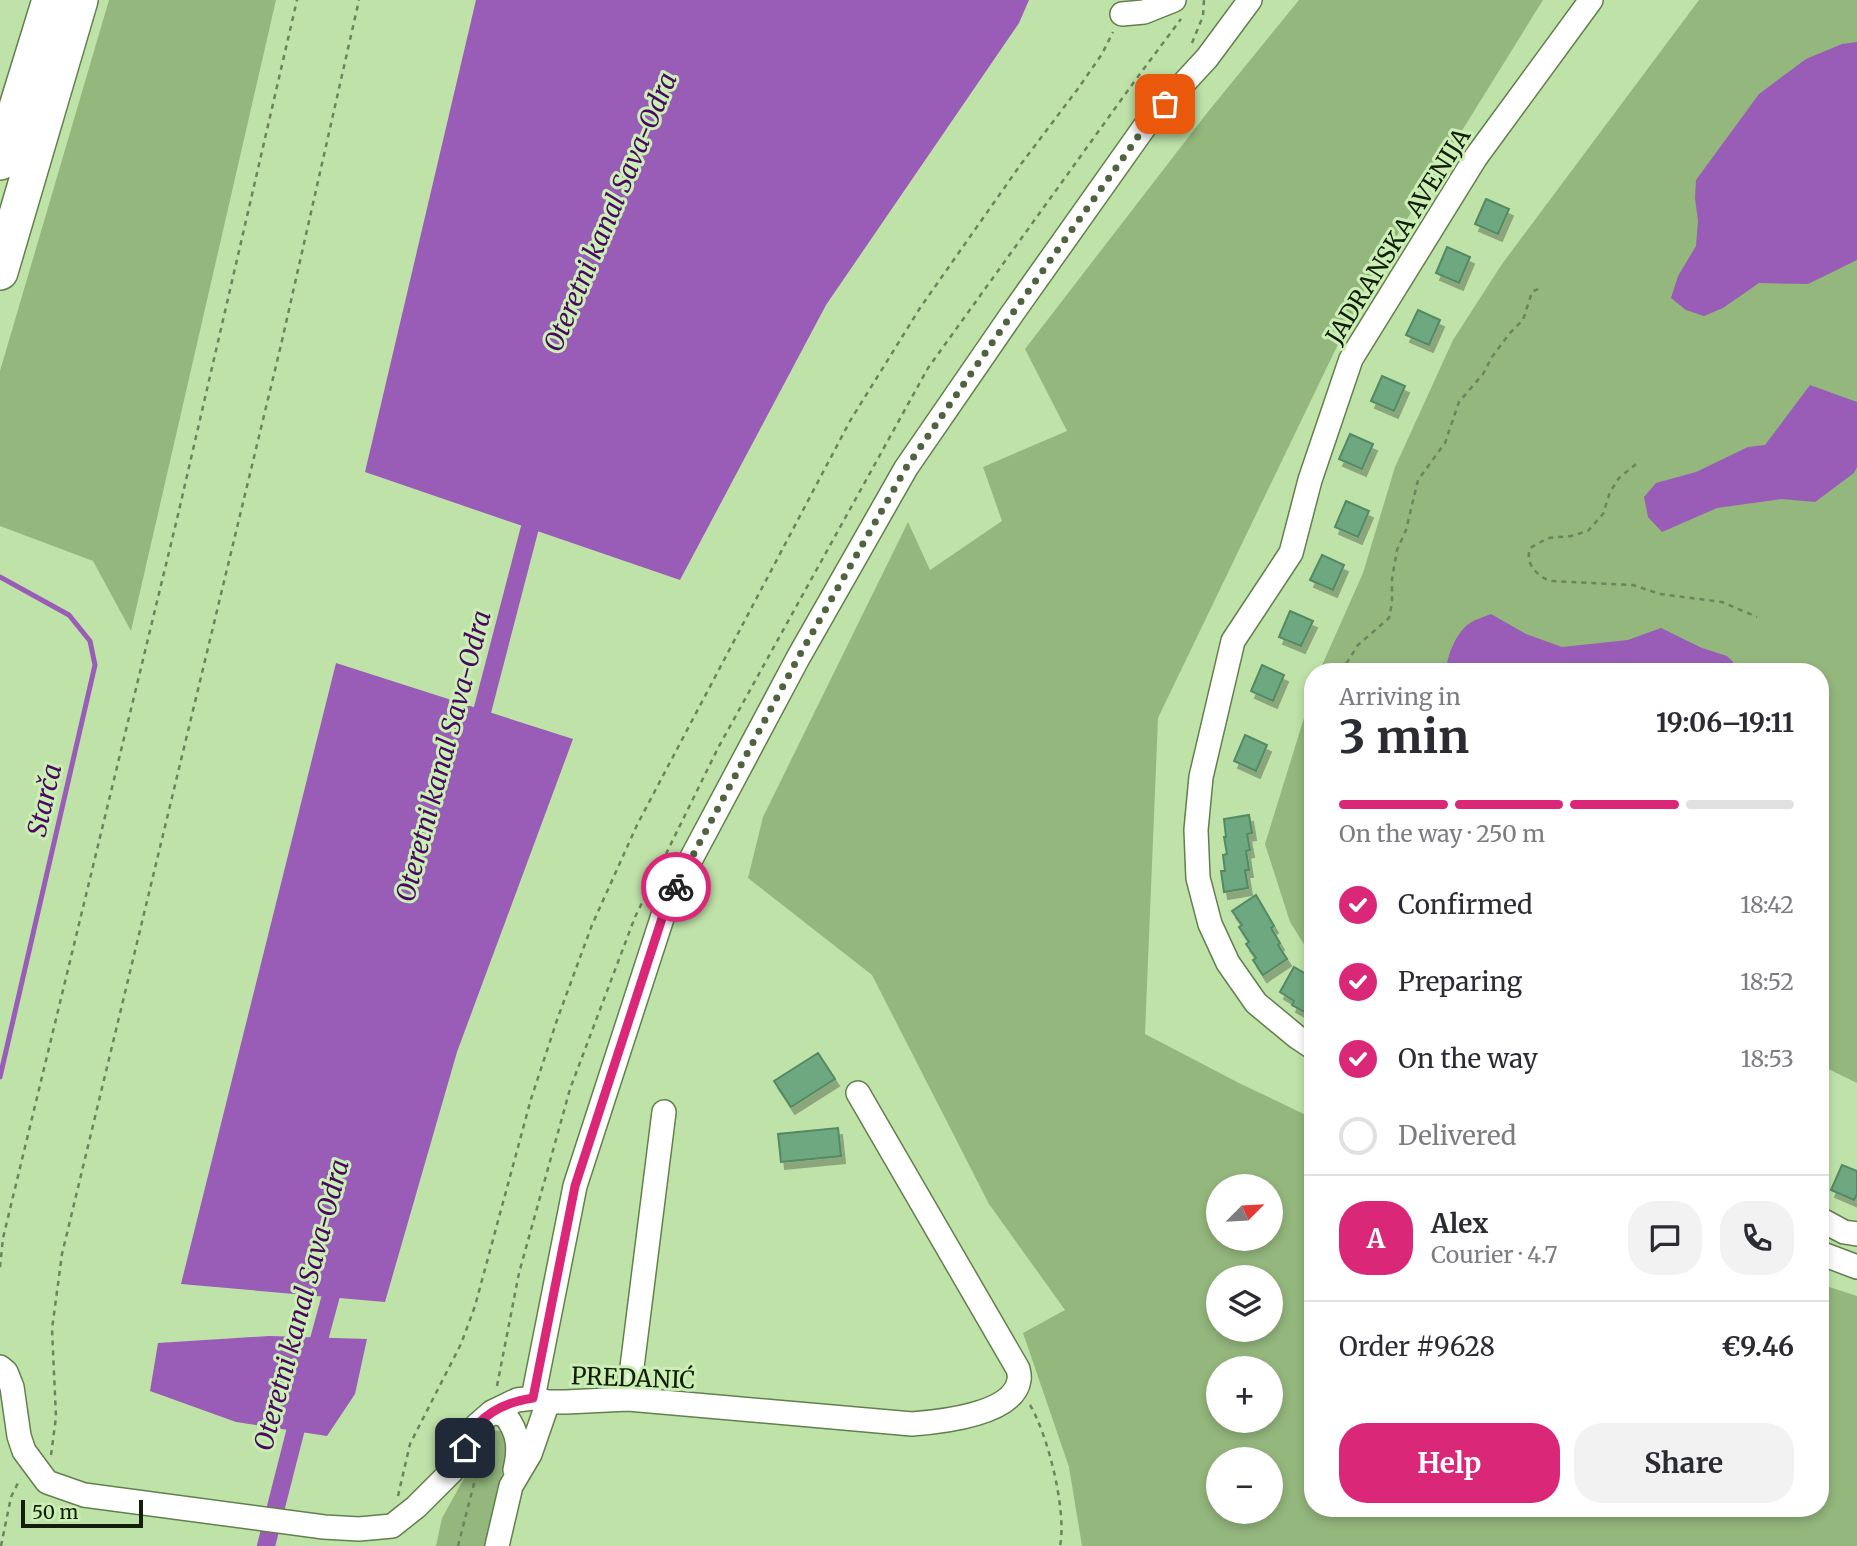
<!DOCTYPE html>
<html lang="en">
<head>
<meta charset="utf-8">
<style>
	:root { --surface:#fff; --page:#f2f2f3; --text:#2b2b33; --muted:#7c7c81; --line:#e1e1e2; --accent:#db2777 }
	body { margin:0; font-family:Merriweather,serif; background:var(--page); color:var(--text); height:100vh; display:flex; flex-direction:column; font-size:26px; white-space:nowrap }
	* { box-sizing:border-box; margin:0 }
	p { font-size:23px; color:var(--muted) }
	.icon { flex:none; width:38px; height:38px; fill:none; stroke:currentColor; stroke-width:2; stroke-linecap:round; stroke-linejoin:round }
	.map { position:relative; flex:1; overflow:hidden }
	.drawer { position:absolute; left:1304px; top:663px; width:525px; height:854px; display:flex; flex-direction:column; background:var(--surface); border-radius:28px; box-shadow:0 4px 10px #0003 }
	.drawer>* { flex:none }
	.needle { width:46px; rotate:66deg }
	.buttons { position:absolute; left:1206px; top:1174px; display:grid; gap:14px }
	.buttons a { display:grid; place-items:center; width:77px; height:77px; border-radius:50%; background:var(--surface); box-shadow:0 4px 10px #0003; font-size:35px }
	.scale { position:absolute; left:21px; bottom:18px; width:122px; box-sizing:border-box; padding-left:7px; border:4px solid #121e09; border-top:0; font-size:19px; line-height:24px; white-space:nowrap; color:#121e09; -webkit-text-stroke:5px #ccefb6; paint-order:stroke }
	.pin { position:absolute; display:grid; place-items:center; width:60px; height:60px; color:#fff; margin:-30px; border-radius:14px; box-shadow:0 4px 10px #0006 }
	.courier { position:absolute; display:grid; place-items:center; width:70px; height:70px; margin:-35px; border:5px solid #db2777; border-radius:50%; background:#fff; color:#222; box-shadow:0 2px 9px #0007 }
	.head em { font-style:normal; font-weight:700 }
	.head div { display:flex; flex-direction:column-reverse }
	.head { display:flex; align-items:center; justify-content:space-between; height:119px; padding:0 35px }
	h1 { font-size:46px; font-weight:700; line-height:52px }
	.bar { display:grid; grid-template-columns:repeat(4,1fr); gap:10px 7px; align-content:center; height:84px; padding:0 35px }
	.bar i { height:9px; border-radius:5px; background:var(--line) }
	.bar .on { background:var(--accent) }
	.bar p { grid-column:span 4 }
	.line { display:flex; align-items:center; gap:18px; padding:0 35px; border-top:2px solid var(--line) }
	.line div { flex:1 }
	.round { display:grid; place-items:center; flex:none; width:74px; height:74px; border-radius:28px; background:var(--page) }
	ol { padding:0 35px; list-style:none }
	li { display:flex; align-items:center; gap:21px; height:77px }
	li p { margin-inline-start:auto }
	li .icon { padding:7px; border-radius:50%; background:var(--accent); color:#fff; stroke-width:4 }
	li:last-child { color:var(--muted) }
	li i { width:38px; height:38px; border:4px solid var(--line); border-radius:50% }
	.cta { display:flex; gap:14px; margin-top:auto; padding:14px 35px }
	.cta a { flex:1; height:80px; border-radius:28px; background:var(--accent); color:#fff; font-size:28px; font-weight:700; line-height:80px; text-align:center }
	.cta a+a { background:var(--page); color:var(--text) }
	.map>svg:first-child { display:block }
	.green { fill:#94b77d; fill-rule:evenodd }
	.water { fill:#995db7 }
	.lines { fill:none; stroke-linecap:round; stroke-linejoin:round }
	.stream { stroke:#995db7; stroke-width:5 }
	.canal { stroke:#995db7; stroke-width:18 }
	.building { fill:#6ea880; stroke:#528a64; stroke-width:2; filter:url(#shadow) }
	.minor-casing { stroke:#61804c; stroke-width:26 }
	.highway-casing { stroke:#61804c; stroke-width:38 }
	.path { stroke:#6c845c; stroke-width:2.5; stroke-dasharray:5 5; stroke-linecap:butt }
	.minor { stroke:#fff; stroke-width:23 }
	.highway { stroke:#fff; stroke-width:35 }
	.done { stroke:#4f6341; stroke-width:7; stroke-dasharray:0 12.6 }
	.route { stroke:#db2777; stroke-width:9 }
	.labels { text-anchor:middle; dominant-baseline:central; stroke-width:6; stroke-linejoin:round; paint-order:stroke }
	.street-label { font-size:24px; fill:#121e09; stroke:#ccefb6 }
	.water-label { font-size:26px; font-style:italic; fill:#480960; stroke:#ccefb6 }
</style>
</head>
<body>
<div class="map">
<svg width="1857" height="1546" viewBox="0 0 1857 1546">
	<defs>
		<filter id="shadow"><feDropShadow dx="4" dy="7" stdDeviation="0" flood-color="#0004"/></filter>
	</defs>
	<rect width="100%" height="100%" fill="#bfe2a9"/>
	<path class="green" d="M109 0H276L131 631 93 561 0 526V371Z
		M1299 0H1543L1368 282 1158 718 1145 1034 1239 1083 1312 1118V1508H1820V1284L1857 1296V1546H1082L1069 1467 1023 1333 1065 1310 989 1204 872 975 748 878 763 817 908 522 930 570 1002 521 983 467 1067 431 1025 349 1207 113ZM1218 1186H1270V1239H1218ZM1218 1278H1270V1330H1218ZM1218 1368H1270V1421H1218ZM1218 1460H1270V1512H1218Z
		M1699 0H1857V1083L1820 1065V672H1319L1363 573 1395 467 1453 340 1502 264Z
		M1312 692V957L1290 922 1265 844Z
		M491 1430 507 1432V1452L485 1546H436L442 1518Z"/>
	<path class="water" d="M476 0H1029L1019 23 826 305 680 580 365 472Z
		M1857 42V260L1808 284 1759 283 1723 308 1704 316 1686 310 1671 298 1678 276 1696 246 1698 221 1695 198 1696 180 1759 94 1806 59 1842 44Z
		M1810 385 1857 402V467L1854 473 1815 502 1782 499 1717 508 1662 532 1648 517 1644 497 1656 483 1696 472 1748 447 1765 445Z
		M1491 614 1526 634 1562 647 1628 640 1661 628 1702 648 1727 656 1743 672H1446C1447 656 1456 632 1470 623 1476 619 1484 617 1491 614Z
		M336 663 573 739 457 1052 385 1302 181 1284Z
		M269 1336 367 1339 355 1394 327 1436 236 1422 150 1391 158 1343Z"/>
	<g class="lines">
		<path class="stream" d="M0 577 69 615 90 641 95 665 0 1077"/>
		<path class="canal" d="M477 731 535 508
			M314 1358 336 1277
			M266 1546 301 1409"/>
	</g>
	<path class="building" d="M1486 199 1509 209 1498 234 1475 224Z
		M1447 247 1470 257 1459 283 1436 273Z
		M1418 310 1440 320 1429 345 1406 335Z
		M1382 376 1405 386 1394 411 1371 401Z
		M1350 434 1373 444 1362 469 1339 459Z
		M1346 501 1369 511 1358 537 1335 527Z
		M1322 555 1344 565 1333 590 1310 580Z
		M1290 611 1313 621 1301 646 1279 637Z
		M1262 665 1284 675 1273 701 1251 691Z
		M1245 735 1267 745 1256 771 1234 761Z
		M1249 815 1252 833 1247 834 1250 850 1246 851 1249 870H1245L1248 888 1224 892 1221 871H1225L1223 855 1227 854 1224 837H1226L1224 819Z
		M1256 895 1274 926 1271 928 1280 943 1278 945 1287 959 1263 975 1253 960 1256 958 1246 944 1249 942 1239 927 1242 925 1232 911Z
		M1294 967 1311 977 1309 981 1312 983V1021L1306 1017 1308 1014 1292 1005 1294 1001 1280 992Z
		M818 1053 835 1079 791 1107 774 1081Z
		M838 1128 841 1156 781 1162 778 1134Z
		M1842 1165 1857 1171V1194L1854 1200 1831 1190Z"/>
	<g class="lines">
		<g class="minor-casing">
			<path id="minor" d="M1122 14 1144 12 1174 0
				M1312 1047 1297 1037 1256 1003 1228 963 1210 924 1198 878 1196 830 1201 777 1233 641 1291 553 1310 480 1351 359 1476 157 1591 0
				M1820 1219 1844 1232 1857 1234
				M1820 1253 1857 1267
				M0 1367 6 1372 12 1387 19 1436 24 1451 47 1482 84 1495 324 1527 359 1529 392 1526 416 1507 452 1471 477 1425 492 1412 517 1400 533 1398 548 1402H566L628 1399 912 1424C939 1422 1014 1415 1019 1380 1020 1377 1019 1373 1018 1369L858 1093
				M533 1398 575 1186 666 906 798 658 906 468 1012 314 1148 122 1207 58 1250 0
				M628 1399 664 1112
				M492 1412 505 1415C519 1433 520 1448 515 1470
				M497 1546 511 1486 530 1454 548 1402"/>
		</g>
		<g class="highway-casing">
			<path id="highway" d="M0 162 50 0
				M0 272 80 0"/>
		</g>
		<path class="path" d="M1192 43 1203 16 1204 0
			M1636 464 1619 478 1610 492 1603 514 1588 531 1571 536 1548 538 1530 548C1525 564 1536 574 1549 581L1633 585 1660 594 1722 602 1757 617
			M1341 672 1358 645 1389 618 1392 603V579L1397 550 1406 530 1418 480 1445 443 1459 402 1483 374 1492 357 1509 334 1523 320 1532 292 1540 288
			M0 1267 3 1238 177 519 297 0
			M497 1386 519 1273 570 1089 635 917 718 748 928 368 1134 82 1181 19
			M1030 1405C1048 1435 1067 1511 1060 1546
			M51 1455 56 1417 52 1329 62 1254 281 345 359 0
			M398 1496 410 1444 461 1344 475 1306 531 1099 557 1020 592 925 637 825 850 421 920 308 1021 164 1077 90 1102 54 1113 32
			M1 1546 11 1497 20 1479
			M458 1546 479 1464"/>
		<use href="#minor" class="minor"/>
		<use href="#highway" class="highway"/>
	</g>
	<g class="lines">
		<path class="done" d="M676 887 798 658 906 468 1012 314 1133 144 1148 122 1165 104"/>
		<path class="route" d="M465 1448C469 1440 473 1430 478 1424 492 1409 513 1401 533 1398L575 1186 666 906 676 887"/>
	</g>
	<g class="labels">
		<g class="street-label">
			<text transform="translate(1398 236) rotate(-58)">JADRANSKA AVENIJA</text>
			<text transform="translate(633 1378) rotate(2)">PREDANIĆ</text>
		</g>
		<g class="water-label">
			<text transform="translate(610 212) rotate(-67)">Oteretni kanal Sava-Odra</text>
			<text transform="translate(443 756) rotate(-75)">Oteretni kanal Sava-Odra</text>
			<text transform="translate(44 800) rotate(-77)">Starča</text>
			<text transform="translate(301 1305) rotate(-75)">Oteretni kanal Sava-Odra</text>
		</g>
	</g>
</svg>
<div class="buttons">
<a><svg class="needle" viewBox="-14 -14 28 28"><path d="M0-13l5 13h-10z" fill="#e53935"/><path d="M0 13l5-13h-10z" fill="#7c7c81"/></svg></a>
<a><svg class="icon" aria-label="layers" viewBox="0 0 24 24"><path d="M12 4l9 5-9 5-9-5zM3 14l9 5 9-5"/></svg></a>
<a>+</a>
<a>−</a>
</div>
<div class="scale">50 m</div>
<div class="pin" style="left:1165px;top:104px;background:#ea580c"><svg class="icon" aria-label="bag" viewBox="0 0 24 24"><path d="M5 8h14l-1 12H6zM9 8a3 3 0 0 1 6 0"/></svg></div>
<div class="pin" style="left:465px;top:1448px;background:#1f2937"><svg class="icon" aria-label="home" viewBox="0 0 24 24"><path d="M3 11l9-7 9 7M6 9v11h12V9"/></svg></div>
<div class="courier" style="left:676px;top:887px"><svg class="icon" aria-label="bike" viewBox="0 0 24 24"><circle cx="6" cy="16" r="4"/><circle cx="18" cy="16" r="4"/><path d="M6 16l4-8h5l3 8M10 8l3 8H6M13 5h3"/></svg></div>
<section class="drawer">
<div class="head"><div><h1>3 min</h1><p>Arriving in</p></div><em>19:06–19:11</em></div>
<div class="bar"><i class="on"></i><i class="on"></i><i class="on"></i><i></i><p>On the way · 250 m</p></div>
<ol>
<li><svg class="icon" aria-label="check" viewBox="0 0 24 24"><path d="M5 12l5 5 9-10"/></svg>Confirmed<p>18:42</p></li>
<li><svg class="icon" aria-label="check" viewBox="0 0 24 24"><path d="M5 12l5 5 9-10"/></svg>Preparing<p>18:52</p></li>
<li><svg class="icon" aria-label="check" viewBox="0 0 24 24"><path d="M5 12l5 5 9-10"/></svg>On the way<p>18:53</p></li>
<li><i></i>Delivered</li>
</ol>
<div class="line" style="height:126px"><b class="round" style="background:var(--accent);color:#fff">A</b><div><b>Alex</b><p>Courier · 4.7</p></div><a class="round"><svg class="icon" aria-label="chat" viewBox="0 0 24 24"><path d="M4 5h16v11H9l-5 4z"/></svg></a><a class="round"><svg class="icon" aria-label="phone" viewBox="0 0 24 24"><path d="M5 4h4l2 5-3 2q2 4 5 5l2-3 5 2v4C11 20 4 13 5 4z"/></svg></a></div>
<div class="line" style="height:91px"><div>Order #9628</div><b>€9.46</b></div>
<div class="cta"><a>Help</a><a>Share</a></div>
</section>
</div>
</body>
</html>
